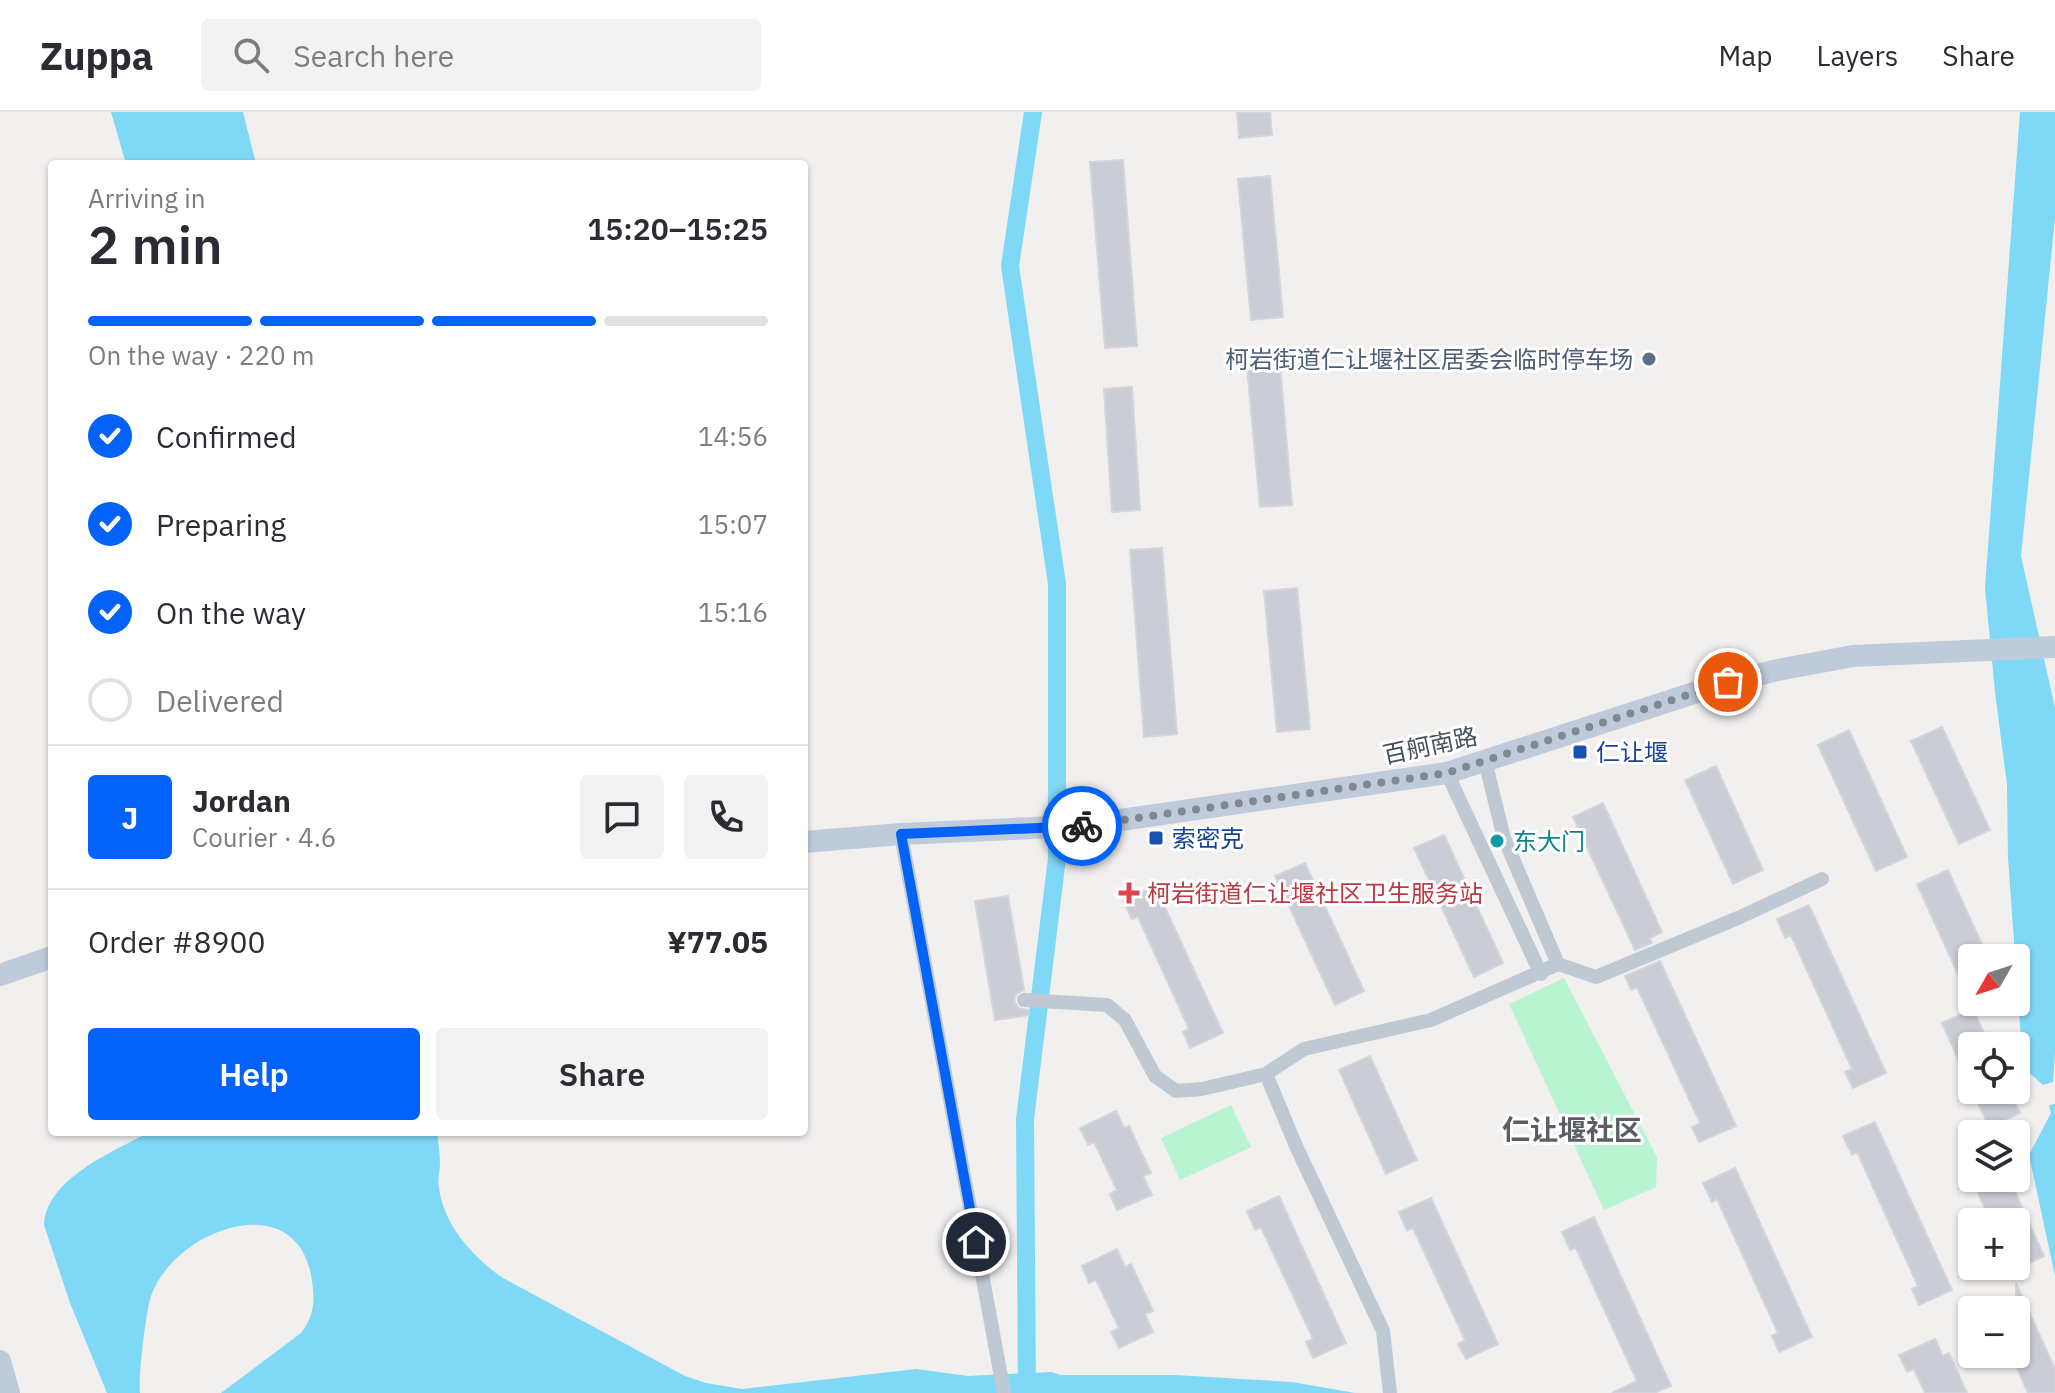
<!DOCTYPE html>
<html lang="en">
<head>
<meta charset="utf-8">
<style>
	:root { --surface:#fff; --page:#f2f2f3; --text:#2b2b33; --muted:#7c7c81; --line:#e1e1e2; --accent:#0363f8 }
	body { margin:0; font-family:"IBM Plex Sans","Noto Sans SC",sans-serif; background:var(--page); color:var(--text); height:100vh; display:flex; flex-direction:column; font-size:30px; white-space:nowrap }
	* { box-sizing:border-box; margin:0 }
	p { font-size:26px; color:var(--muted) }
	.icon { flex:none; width:44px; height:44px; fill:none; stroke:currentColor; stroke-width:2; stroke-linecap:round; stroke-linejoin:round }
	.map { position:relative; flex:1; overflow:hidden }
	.details { position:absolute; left:48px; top:48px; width:760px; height:976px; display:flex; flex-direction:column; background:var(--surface); border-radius:8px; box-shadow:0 2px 6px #0004 }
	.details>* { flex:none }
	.needle { width:52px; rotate:231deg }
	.controls { position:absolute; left:1958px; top:832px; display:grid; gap:16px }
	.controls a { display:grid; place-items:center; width:72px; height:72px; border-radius:8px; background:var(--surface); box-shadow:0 2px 6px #0004; font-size:40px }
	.pin { position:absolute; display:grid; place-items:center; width:68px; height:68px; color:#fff; margin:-34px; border:4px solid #fff; border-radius:50%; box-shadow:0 2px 8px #0007 }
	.courier { position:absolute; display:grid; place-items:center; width:80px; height:80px; margin:-40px; border:6px solid #0363f8; border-radius:50%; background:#fff; color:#222; box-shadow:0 2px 10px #0007 }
	.overview em { font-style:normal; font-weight:600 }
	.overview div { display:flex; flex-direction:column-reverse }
	.overview { display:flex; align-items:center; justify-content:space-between; height:136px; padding:0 40px }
	h1 { font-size:52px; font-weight:600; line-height:60px }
	.bar { display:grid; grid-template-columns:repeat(4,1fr); gap:12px 8px; align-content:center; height:96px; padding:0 40px }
	.bar i { height:10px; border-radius:6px; background:var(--line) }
	.bar .active { background:var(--accent) }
	.bar p { grid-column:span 4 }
	.line { display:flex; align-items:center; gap:20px; padding:0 40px; border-top:2px solid var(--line) }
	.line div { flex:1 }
	.round { display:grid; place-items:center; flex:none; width:84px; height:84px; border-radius:8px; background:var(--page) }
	ol { padding:0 40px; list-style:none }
	li { display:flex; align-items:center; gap:24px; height:88px }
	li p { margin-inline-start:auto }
	li .icon { padding:8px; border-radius:50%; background:var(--accent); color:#fff; stroke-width:4 }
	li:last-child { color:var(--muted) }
	li i { width:44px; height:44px; border:4px solid var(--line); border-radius:50% }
	.primary-button { display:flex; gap:16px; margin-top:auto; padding:16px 40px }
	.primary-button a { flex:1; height:92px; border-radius:8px; background:var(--accent); color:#fff; font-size:32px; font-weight:600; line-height:92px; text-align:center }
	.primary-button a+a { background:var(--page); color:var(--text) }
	header { display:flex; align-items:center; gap:48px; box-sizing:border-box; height:112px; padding:0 40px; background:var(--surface); border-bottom:2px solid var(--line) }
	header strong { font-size:38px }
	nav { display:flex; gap:44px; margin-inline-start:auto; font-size:28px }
	.search { width:560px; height:72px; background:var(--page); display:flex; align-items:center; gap:20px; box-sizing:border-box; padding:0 28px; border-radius:8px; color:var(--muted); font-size:30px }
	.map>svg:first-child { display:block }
	.green { fill:#b8f4d2 }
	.water { fill:#80d8f7 }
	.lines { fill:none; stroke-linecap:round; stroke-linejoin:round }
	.canal { stroke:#80d8f7; stroke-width:18 }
	.building { fill:#cacdd5; stroke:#d2d5db; stroke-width:2 }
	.street { stroke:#bec9d3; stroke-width:14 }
	.secondary { stroke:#bfcbda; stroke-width:22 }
	.done { stroke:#828891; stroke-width:8; stroke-dasharray:0 14.4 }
	.route { stroke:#0363f8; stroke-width:10 }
	.service-dot { fill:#5c6f8a; stroke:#fff; stroke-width:3 }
	.transit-dot { fill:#1a4fb4; stroke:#fff; stroke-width:3 }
	.culture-dot { fill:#0f9aa8; stroke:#fff; stroke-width:3 }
	.health-dot { fill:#e0444e; stroke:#fff; stroke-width:3 }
	.labels { text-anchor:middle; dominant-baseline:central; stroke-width:6; stroke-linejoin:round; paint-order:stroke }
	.service-label { font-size:24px; fill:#4e5e75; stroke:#fff; text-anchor:end }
	.street-label { font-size:24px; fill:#45515f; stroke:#fff }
	.transit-label { font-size:24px; fill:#164399; stroke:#fff; text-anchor:start }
	.culture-label { font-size:24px; fill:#0d838f; stroke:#fff; text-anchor:start }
	.health-label { font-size:24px; fill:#be3a42; stroke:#fff; text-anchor:start }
	.quarter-label { font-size:28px; font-weight:bold; fill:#5b5f65; stroke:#fff }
</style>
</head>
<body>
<header>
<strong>Zuppa</strong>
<div class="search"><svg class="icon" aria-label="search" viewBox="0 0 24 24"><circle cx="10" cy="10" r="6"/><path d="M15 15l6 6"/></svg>Search here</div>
<nav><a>Map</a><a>Layers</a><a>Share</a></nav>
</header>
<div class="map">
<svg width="2055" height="1281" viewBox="0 0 2055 1281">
	<rect width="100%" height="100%" fill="#f2efef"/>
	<path class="green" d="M1564 866 1657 1045 1656 1075 1604 1098 1509 892Z
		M1231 993 1251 1035 1180 1068 1161 1026Z"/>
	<path class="water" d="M111 0H243L256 52H126Z
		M2020 0H2055V106L2021 444 2055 596V941L2053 970 2043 973 2023 955 2008 746 2007 673 1995 580 1985 476Z
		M2055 992V1164L2029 1043 2051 1001 2049 993Z
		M150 1020H437C438 1030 440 1041 440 1051 440 1060 437 1068 439 1076 444 1114 474 1146 503 1166L685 1264 706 1271 742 1277 916 1257 968 1264 1051 1260 1061 1263H1175L1292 1270 1355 1281H221L301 1221C314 1204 315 1190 312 1169 299 1072 175 1116 151 1184 146 1198 138 1266 140 1281H107L70 1191 44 1113C46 1067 114 1039 150 1020Z"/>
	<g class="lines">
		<path class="canal" d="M1027 1281 1025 1007 1057 746V472L1010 154 1033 0"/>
	</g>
	<path class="building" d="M1237 0H1270L1272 23 1239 26Z
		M1123 48 1137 234 1105 236 1090 50Z
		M1270 64 1283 205 1251 208 1238 67Z
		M1280 252 1292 393 1260 395 1247 255Z
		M1132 275 1140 398 1112 400 1104 277Z
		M1162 436 1177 622 1144 625 1130 438Z
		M1297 476 1310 617 1277 620 1264 479Z
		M1942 615 1990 718 1959 732 1911 629Z
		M1849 618 1907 745 1876 759 1818 633Z
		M1716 654 1763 758 1733 772 1685 668Z
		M1603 691 1662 820 1650 826 1652 831 1635 838 1573 705Z
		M1444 723 1503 851 1474 865 1414 736Z
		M1305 751 1364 879 1335 893 1275 764Z
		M1948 758 1988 846H1972V893L1917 772Z
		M1155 774 1223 921 1190 936 1183 920 1189 917 1138 805 1132 807 1123 789Z
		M1008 784 1024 878 1016 882 1014 888 1018 896 1028 898 1029 903 995 908 975 789Z
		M1809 793 1886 961 1853 976 1845 960 1852 957 1791 823 1785 826 1777 807Z
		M1660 849 1736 1014 1699 1030 1692 1015 1700 1011 1637 875 1631 878 1625 864Z
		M1973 897 1990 934H1972V978L1942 911Z
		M1370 944 1417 1048 1386 1062 1339 958Z
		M1972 978H2009L2020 1001 1989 1015Z
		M1116 999 1124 1016 1129 1014 1151 1061 1143 1064 1152 1083 1117 1098 1110 1082 1117 1078 1094 1030 1088 1033 1080 1016Z
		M1875 1010 1952 1178 1919 1193 1912 1177 1918 1174 1857 1040 1852 1043 1843 1024Z
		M1735 1056 1812 1225 1779 1240 1772 1224 1778 1221 1717 1087 1712 1090 1703 1071Z
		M1971 1066H2009L2044 1144 2016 1157V1110H1991Z
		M1279 1084 1346 1231 1313 1246 1306 1230 1313 1227 1261 1115 1255 1118 1247 1099Z
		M1431 1086 1498 1232 1466 1247 1458 1232 1465 1228 1413 1116 1407 1119 1399 1100Z
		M1594 1105 1671 1274 1654 1281H1612L1637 1269 1576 1136 1570 1138 1562 1120Z
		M1117 1137 1125 1155 1131 1152 1153 1199 1145 1202 1153 1220 1119 1236 1111 1220 1119 1216 1096 1168 1089 1171 1082 1154Z
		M2016 1171 2055 1257V1281H2028L2011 1242H2016Z
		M1935 1227 1943 1244 1949 1241 1967 1281H1925L1914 1257 1907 1260 1899 1243Z"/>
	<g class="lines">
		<path class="street" d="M1485 649 1504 726 1558 852
			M1447 661 1541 862
			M901 722 1004 1281
			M1024 888 1107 893 1125 908 1155 964 1176 979 1202 977 1266 962 1304 937 1431 908 1558 852 1596 865 1738 806 1822 767
			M1266 962 1296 1034 1383 1219 1390 1281"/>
		<path class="secondary" d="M804 730 901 722 1079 714 1447 661 1728 570 1778 558 1853 544 2055 535
			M0 863 52 845
			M0 1249 9 1281"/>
	</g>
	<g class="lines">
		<path class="done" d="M1082 714 1447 661 1728 570"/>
		<path class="route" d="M976 1130 901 722 1082 714"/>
	</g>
	<circle class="service-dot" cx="1649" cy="247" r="8"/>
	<g class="transit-dot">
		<rect x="1572" y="632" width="16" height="16" rx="4"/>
		<rect x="1148" y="718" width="16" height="16" rx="4"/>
	</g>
	<circle class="culture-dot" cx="1497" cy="729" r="8"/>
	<path class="health-dot" d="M1125 769h8v8h8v8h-8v8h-8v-8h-8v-8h8z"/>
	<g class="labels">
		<g class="service-label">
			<text x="1633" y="247">柯岩街道仁让堰社区居委会临时停车场</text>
		</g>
		<g class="street-label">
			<text transform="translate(1430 633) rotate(-12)">百舸南路</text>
		</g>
		<g class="transit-label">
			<text x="1596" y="640">仁让堰</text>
			<text x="1172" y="726">索密克</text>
		</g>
		<g class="culture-label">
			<text x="1513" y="729">东大门</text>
		</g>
		<g class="health-label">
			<text x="1147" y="781">柯岩街道仁让堰社区卫生服务站</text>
		</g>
		<g class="quarter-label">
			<text x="1572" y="1017">仁让堰社区</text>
		</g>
	</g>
</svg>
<div class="controls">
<a><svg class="needle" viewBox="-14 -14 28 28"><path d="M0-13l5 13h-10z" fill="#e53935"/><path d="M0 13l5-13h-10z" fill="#7c7c81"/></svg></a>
<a><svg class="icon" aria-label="locate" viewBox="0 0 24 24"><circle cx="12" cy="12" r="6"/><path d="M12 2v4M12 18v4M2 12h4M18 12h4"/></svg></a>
<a><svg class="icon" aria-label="layers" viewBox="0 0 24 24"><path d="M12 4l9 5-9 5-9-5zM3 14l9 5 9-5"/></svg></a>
<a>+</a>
<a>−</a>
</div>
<div class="pin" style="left:1728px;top:570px;background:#ea580c"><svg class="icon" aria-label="bag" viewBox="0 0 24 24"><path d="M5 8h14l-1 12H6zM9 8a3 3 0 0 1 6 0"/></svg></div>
<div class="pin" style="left:976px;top:1130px;background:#1f2937"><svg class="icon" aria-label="home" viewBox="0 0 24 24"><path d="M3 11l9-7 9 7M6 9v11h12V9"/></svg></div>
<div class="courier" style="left:1082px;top:714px"><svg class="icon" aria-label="bike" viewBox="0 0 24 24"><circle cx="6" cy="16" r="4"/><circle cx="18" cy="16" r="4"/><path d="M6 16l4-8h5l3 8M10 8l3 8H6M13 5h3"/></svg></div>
<section class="details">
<div class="overview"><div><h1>2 min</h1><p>Arriving in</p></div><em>15:20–15:25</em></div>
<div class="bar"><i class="active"></i><i class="active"></i><i class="active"></i><i></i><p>On the way · 220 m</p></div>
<ol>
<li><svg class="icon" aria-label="check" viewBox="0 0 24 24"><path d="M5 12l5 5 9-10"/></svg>Confirmed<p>14:56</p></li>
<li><svg class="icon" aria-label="check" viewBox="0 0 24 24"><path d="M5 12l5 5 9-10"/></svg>Preparing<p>15:07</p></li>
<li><svg class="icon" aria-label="check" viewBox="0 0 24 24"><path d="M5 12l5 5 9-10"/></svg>On the way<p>15:16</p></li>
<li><i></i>Delivered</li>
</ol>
<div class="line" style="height:144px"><b class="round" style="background:var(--accent);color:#fff">J</b><div><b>Jordan</b><p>Courier · 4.6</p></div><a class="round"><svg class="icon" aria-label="chat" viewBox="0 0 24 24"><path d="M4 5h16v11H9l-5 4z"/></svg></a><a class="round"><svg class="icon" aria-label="phone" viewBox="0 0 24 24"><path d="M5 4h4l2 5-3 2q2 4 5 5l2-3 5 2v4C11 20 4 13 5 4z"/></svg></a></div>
<div class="line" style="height:104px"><div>Order #8900</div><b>¥77.05</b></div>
<div class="primary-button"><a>Help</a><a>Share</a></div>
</section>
</div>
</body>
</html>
